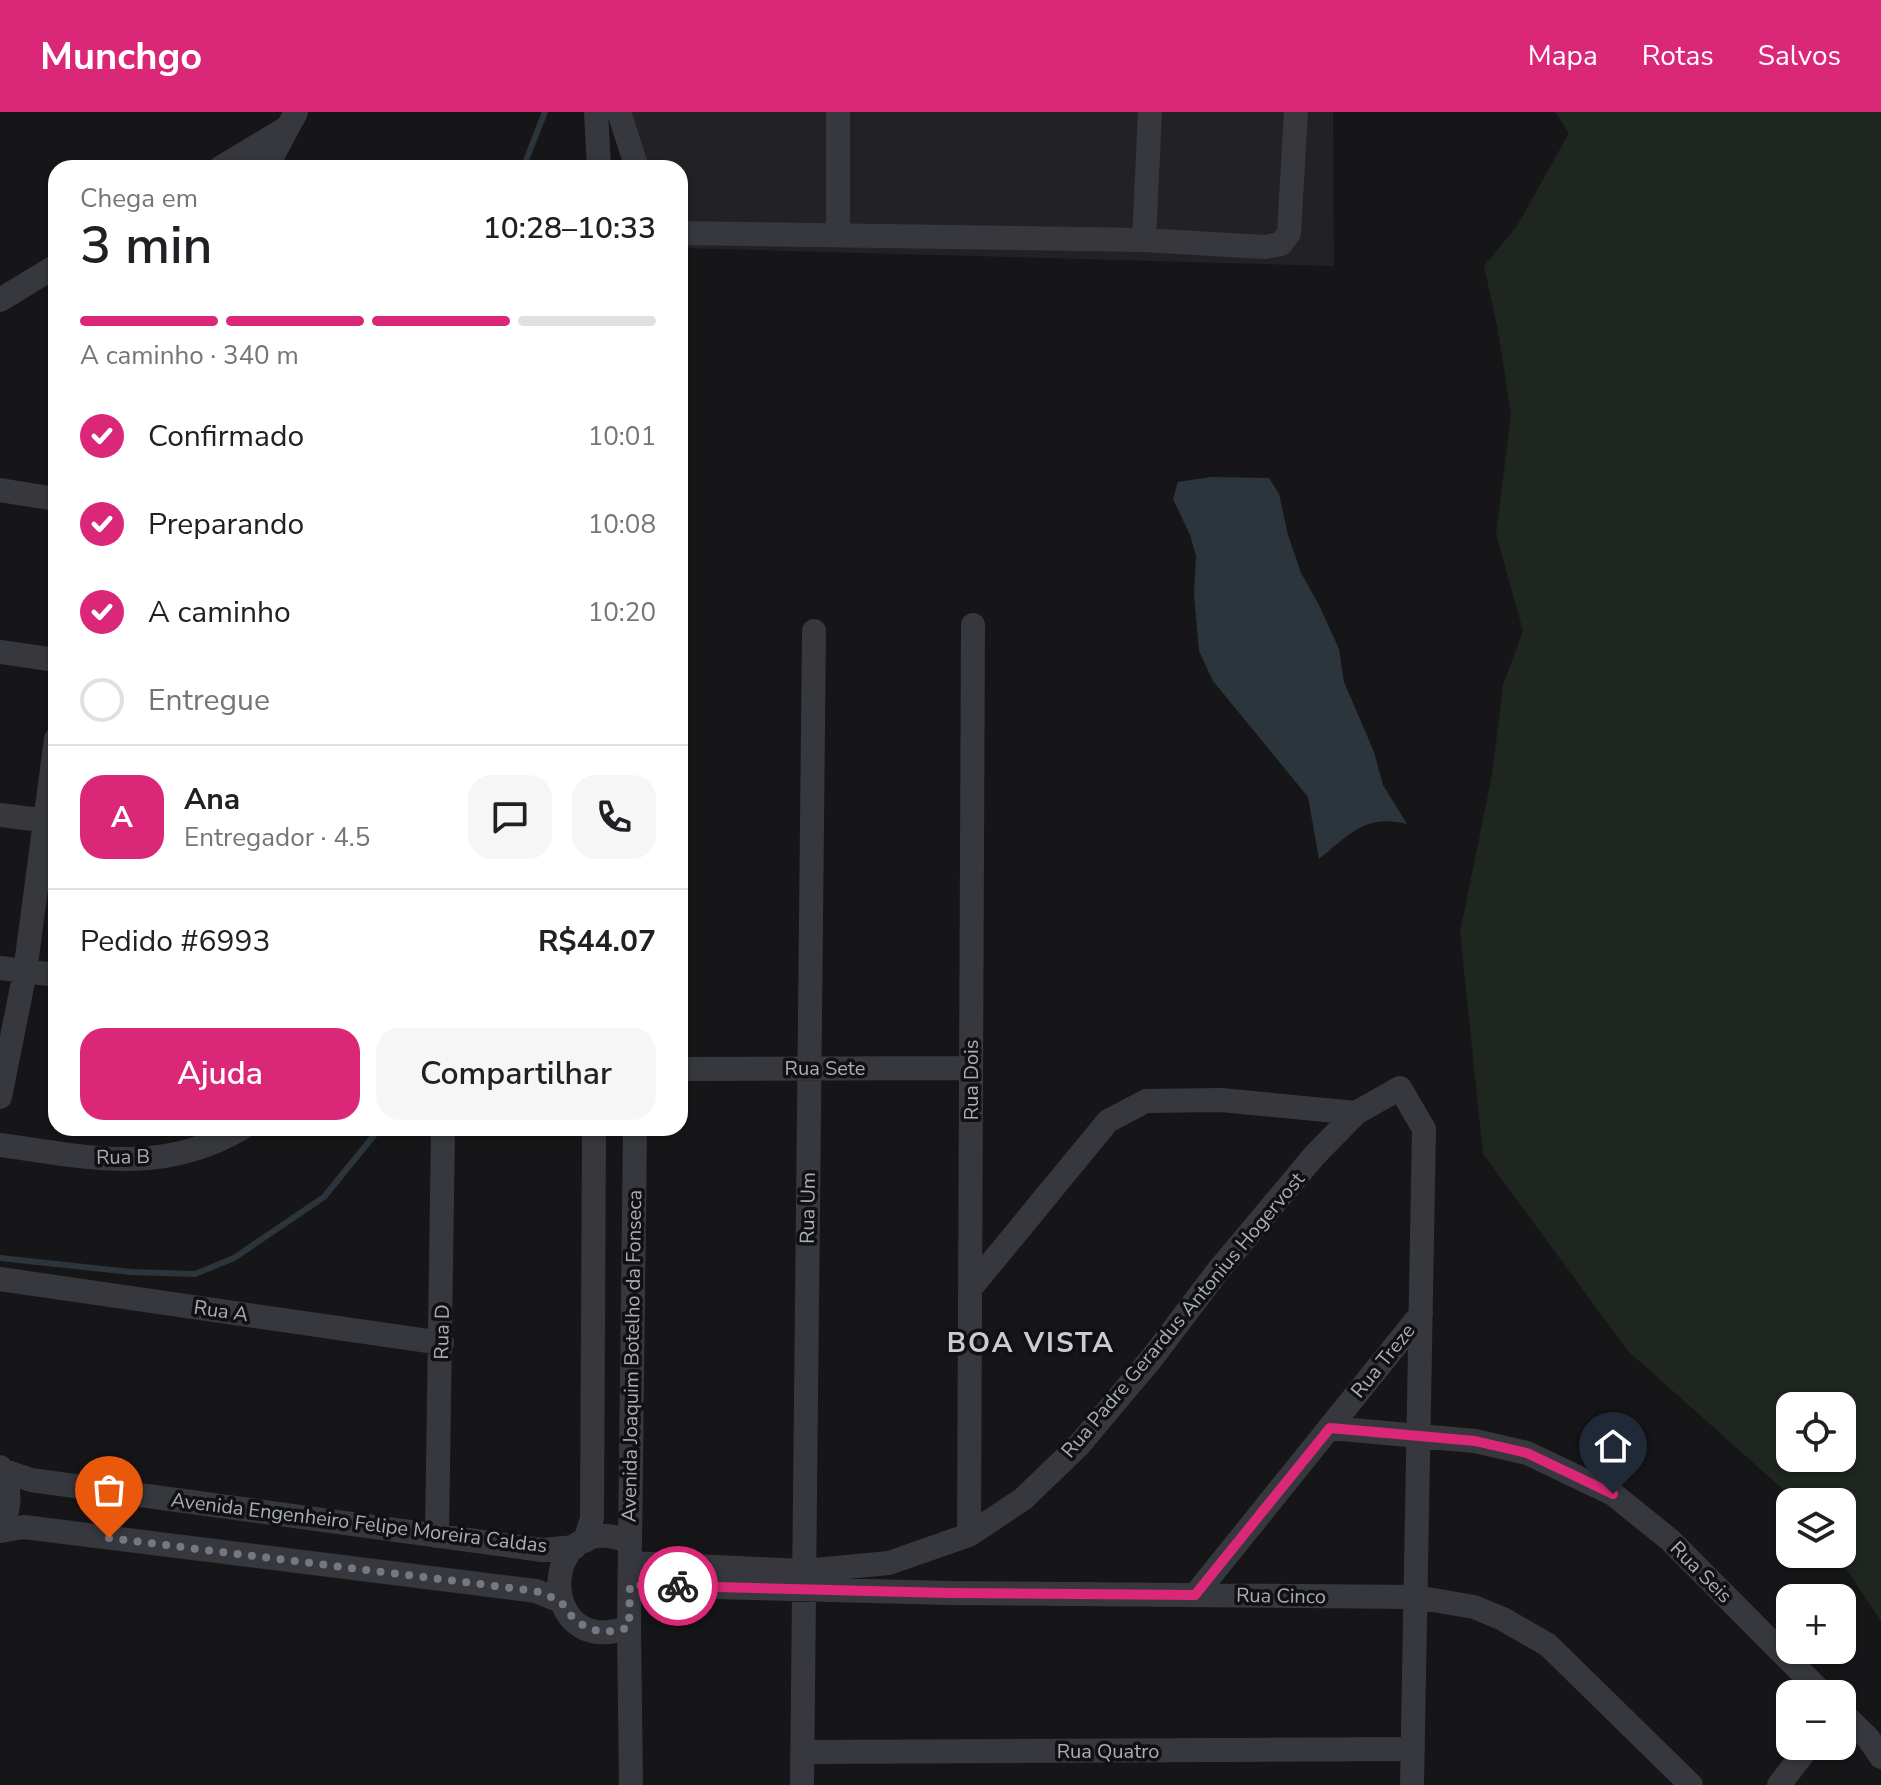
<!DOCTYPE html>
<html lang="pt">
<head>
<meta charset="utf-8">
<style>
	:root { --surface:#fff; --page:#f6f6f6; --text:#202124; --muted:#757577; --line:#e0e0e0; --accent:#db2777 }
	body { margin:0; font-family:"Nunito Sans",sans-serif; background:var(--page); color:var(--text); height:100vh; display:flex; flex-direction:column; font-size:30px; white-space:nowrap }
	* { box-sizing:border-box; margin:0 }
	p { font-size:26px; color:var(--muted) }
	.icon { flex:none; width:44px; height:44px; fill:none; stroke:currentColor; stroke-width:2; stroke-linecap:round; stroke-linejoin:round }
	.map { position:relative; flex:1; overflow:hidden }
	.details { position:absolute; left:48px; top:48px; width:640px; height:976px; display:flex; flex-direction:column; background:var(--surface); border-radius:24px; box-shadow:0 2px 6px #0004 }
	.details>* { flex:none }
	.fabs { position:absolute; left:1776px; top:1280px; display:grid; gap:16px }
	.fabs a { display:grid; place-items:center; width:80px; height:80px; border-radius:16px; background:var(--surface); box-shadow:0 2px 6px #0004; font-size:40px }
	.pin { position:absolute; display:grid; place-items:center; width:68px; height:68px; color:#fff; margin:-82px -34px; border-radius:50% 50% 50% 0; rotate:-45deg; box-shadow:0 0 8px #0007 }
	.pin .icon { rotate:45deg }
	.courier { position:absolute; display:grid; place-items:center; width:80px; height:80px; margin:-40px; border:6px solid #db2777; border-radius:50%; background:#fff; color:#222; box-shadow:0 2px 10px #0007 }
	.headline em { font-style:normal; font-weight:600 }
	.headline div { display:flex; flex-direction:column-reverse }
	.headline { display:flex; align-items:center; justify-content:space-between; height:136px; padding:0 32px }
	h1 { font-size:52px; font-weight:600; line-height:60px }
	.bar { display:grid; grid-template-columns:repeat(4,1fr); gap:12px 8px; align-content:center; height:96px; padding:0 32px }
	.bar i { height:10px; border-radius:6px; background:var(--line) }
	.bar .active { background:var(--accent) }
	.bar p { grid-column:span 4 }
	.line { display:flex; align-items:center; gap:20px; padding:0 32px; border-top:2px solid var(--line) }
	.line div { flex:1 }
	.round { display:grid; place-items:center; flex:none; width:84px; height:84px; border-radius:24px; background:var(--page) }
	ol { padding:0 32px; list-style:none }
	li { display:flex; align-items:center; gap:24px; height:88px }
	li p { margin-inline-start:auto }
	li .icon { padding:8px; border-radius:50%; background:var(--accent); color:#fff; stroke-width:4 }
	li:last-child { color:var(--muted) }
	li i { width:44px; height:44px; border:4px solid var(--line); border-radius:50% }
	.button { display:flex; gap:16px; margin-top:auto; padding:16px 32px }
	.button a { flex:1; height:92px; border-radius:24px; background:var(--accent); color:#fff; font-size:32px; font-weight:600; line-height:92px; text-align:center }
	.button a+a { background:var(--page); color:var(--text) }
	header { display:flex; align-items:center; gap:48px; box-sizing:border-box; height:112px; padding:0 40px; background:var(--accent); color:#fff }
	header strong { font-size:38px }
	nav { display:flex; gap:44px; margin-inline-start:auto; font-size:28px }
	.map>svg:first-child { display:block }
	.built { fill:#222225 }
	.green { fill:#1e261f; fill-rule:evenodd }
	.water { fill:#2c353c }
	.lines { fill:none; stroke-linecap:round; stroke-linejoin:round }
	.stream { stroke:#2c353c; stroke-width:6 }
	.minor { stroke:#37383d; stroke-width:24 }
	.done { stroke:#757880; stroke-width:8; stroke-dasharray:0 14.4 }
	.route { stroke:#db2777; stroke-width:10 }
	.labels { text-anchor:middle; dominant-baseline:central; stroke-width:7; stroke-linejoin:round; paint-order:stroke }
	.street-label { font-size:20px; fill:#a8adb8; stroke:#111113 }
	.district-label { font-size:28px; font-weight:bold; letter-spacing:2px; fill:#c9ccd4; stroke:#111113 }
</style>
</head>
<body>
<header>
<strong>Munchgo</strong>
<nav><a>Mapa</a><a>Rotas</a><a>Salvos</a></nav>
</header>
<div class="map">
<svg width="1881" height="1673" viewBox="0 0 1881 1673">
	<rect width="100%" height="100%" fill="#161618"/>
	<path class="built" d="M627 0H1333L1334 154 680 136V56H646Z"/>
	<path class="green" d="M1555 0H1881V1509L1836 1442H1842V1390H1797L1628 1239 1483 1042 1460 820 1492 663 1503 573 1523 519 1496 422 1511 302 1498 219 1484 154 1517 114 1569 21ZM1790 1294H1842V1346H1790Z"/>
	<path class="water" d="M1211 365 1269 366 1279 382 1288 423 1301 461 1319 493 1339 537 1344 570 1374 640 1383 673 1407 712C1364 702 1351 722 1319 747L1308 685 1213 569 1199 539 1194 482 1196 444 1190 423 1173 387 1178 370Z"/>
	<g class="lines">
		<path class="stream" d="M523 56 545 0
			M0 1146 131 1160 195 1162 234 1146 324 1085 380 1016"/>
		<path class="minor" d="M596 0 599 56
			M619 0 637 56
			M838 0V122
			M220 56 288 15
			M266 56 296 0
			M680 121 1144 128 1265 135 1281 132 1289 121 1296 0
			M1144 128 1150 0
			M0 188 56 154
			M0 378 56 387
			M0 540 56 548
			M0 703 56 710
			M0 856 56 863
			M680 957 971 956
			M0 985 25 860 56 627
			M0 1033C86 1045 162 1064 242 1016
			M0 1167 442 1231
			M970 1177 1108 1009 1146 989 1221 988 1356 1001
			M1330 1316 1475 1329 1527 1341 1613 1382 1670 1428 1823 1582
			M0 1355C11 1375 11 1396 0 1416
			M2 1358 31 1368 542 1438 575 1435
			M0 1419 24 1415 536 1479 561 1489
			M969 1423 973 513
			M437 1424 443 1016
			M585 1429 592 1406 594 1016
			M630 1451 804 1459 889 1451 969 1423 1023 1387 1079 1333 1152 1246 1217 1160 1314 1044 1356 1001 1400 976 1424 1017 1412 1673
			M630 1473 949 1481 1416 1485 1474 1495 1503 1507 1548 1533 1691 1673
			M1195 1483 1421 1202
			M629 1515C535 1551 537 1391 630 1430
			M1842 1601 1868 1626 1881 1645
			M802 1640 1413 1637
			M631 1673 629 1515 635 1016
			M802 1673 814 519
			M1779 1673 1809 1634"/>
	</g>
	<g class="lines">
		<path class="done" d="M109 1426 536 1479 561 1489C575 1516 600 1526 629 1515L630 1473 678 1474"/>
		<path class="route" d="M678 1474 949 1481 1195 1483 1330 1316 1475 1329 1527 1341 1613 1382"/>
	</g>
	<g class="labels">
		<g class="street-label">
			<text x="825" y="956">Rua Sete</text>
			<text transform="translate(971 968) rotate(-90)">Rua Dois</text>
			<text transform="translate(123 1045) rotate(-1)">Rua B</text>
			<text transform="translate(808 1096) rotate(-89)">Rua Um</text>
			<text transform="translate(221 1199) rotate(8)">Rua A</text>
			<text transform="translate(1183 1203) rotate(-50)">Rua Padre Gerardus Antonius Hogervost</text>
			<text transform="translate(442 1220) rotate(-89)">Rua D</text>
			<text transform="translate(632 1244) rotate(-89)">Avenida Joaquim Botelho da Fonseca</text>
			<text transform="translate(1383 1249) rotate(-51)">Rua Treze</text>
			<text transform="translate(359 1411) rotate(7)">Avenida Engenheiro Felipe Moreira Caldas</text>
			<text transform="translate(1701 1460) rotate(45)">Rua Seis</text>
			<text transform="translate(1281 1484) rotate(1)">Rua Cinco</text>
			<text x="1108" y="1639">Rua Quatro</text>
		</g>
		<g class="district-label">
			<text x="1031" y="1231">BOA VISTA</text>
		</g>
	</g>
</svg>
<div class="fabs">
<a><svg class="icon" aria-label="locate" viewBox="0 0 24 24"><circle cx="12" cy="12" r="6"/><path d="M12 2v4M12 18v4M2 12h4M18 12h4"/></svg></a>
<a><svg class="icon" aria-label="layers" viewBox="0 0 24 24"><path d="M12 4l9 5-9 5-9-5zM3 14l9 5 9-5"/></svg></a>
<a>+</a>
<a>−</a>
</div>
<div class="pin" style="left:109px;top:1426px;background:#ea580c"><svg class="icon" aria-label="bag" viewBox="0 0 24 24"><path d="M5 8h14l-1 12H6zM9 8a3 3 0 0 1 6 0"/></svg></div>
<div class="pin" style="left:1613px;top:1382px;background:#1f2937"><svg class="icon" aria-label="home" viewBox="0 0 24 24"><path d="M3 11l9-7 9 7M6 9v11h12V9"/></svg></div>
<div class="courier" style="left:678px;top:1474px"><svg class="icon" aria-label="bike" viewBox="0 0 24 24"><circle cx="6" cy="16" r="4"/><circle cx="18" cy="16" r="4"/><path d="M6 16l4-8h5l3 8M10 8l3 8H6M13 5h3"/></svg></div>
<section class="details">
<div class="headline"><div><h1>3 min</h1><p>Chega em</p></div><em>10:28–10:33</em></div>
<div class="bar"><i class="active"></i><i class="active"></i><i class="active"></i><i></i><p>A caminho · 340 m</p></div>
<ol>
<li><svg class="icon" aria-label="check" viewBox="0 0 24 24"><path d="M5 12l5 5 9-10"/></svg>Confirmado<p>10:01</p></li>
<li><svg class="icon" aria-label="check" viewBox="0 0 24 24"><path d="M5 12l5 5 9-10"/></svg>Preparando<p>10:08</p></li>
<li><svg class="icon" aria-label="check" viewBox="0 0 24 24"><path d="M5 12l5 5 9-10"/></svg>A caminho<p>10:20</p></li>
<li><i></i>Entregue</li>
</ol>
<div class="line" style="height:144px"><b class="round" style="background:var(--accent);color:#fff">A</b><div><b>Ana</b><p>Entregador · 4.5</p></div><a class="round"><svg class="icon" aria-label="chat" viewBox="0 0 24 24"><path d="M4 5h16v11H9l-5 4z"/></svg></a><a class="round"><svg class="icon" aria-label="phone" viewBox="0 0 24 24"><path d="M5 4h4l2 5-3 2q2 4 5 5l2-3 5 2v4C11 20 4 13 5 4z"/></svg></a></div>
<div class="line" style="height:104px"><div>Pedido #6993</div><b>R$44.07</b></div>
<div class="button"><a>Ajuda</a><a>Compartilhar</a></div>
</section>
</div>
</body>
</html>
